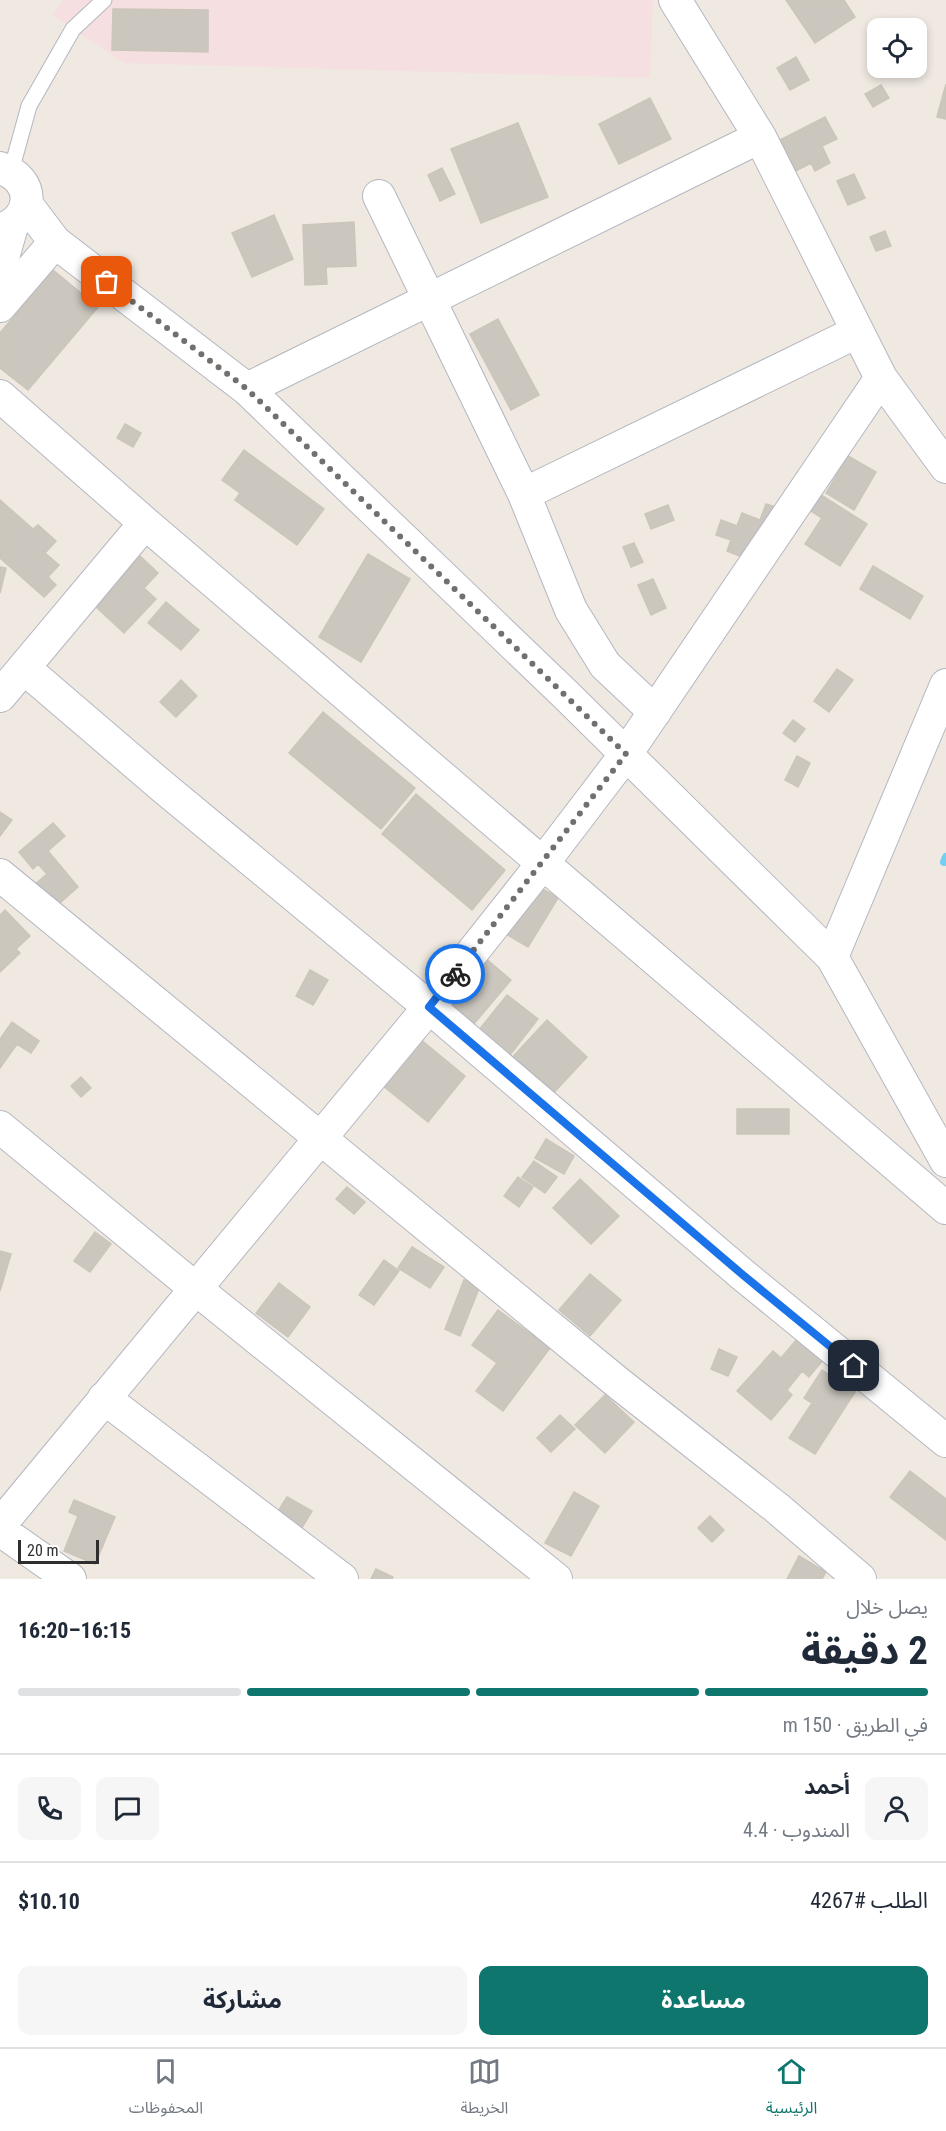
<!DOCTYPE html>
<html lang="ar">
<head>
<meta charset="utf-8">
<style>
	:root { --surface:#fff; --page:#f6f6f7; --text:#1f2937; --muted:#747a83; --line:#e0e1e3; --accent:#0f766e }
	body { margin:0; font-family:"Roboto Condensed","Noto Sans Arabic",sans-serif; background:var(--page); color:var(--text); direction:rtl; height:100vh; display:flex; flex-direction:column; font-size:22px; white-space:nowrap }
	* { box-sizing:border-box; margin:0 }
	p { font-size:20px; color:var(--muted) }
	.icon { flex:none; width:33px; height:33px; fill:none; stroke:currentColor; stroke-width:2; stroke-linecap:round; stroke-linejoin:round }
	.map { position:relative; height:1579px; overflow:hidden; direction:ltr }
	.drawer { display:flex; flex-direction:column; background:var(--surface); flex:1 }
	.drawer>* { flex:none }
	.controls { position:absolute; left:867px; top:18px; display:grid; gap:12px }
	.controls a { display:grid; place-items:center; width:60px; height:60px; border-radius:12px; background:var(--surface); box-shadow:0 3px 9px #0003; font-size:30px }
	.scale { position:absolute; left:18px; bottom:15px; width:81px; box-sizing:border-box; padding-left:6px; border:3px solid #2e2e2e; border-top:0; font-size:16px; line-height:21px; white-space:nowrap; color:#2e2e2e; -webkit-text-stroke:4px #fff; paint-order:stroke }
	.pin { position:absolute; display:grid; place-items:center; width:51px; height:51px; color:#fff; margin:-26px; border-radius:12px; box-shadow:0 3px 9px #0006 }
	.courier { position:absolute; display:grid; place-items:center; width:60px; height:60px; margin:-30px; border:4px solid #1a73e8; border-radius:50%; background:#fff; color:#222; box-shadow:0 2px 8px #0007 }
	.summary em { font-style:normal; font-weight:700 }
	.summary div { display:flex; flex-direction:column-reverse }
	.summary { display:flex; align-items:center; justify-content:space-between; height:102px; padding:0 18px }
	h1 { font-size:39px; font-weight:700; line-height:45px }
	.bar { display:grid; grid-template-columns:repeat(4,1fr); gap:9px 6px; align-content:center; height:72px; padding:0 18px }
	.bar i { height:8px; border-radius:4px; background:var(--line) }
	.bar .on { background:var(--accent) }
	.bar p { grid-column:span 4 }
	.line { display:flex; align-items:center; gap:15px; padding:0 18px; border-top:2px solid var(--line) }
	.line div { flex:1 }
	.round { display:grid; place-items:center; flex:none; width:63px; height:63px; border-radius:12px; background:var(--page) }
	.primary-button { display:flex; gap:12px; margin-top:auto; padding:12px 18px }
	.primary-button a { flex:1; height:69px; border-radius:12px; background:var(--accent); color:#fff; font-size:24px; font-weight:700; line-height:69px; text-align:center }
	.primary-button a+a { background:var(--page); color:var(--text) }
	.menu { display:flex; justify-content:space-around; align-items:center; height:84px; border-top:2px solid var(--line); background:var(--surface); font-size:16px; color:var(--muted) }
	.menu a { display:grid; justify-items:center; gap:3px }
	.menu .on { color:var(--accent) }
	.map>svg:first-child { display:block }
	.medical { fill:#f5dfe0 }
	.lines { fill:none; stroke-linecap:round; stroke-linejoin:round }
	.stream { stroke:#75cff0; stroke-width:8 }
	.building { fill:#cbc7bf; stroke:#cbc5ba; stroke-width:1.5 }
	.service-casing { stroke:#b4b7c1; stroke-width:17 }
	.minor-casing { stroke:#b4b7c1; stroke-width:34 }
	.service { stroke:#fff; stroke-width:15 }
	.minor { stroke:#fff; stroke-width:32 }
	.done { stroke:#726f6d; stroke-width:6; stroke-dasharray:0 10.8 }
	.route { stroke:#1a73e8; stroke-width:8 }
</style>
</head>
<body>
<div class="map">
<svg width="946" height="1579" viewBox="0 0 946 1579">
	<rect width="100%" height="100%" fill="#efe9e1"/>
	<path class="medical" d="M64 0H653L650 78 124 63 52 15Z"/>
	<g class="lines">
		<path class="stream" d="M944 862 946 857"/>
	</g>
	<path class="building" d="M786 0H844L855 17 815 43Z
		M113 9 208 10V52L112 50Z
		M796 57 809 80 790 90 777 68Z
		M946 84V119L937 117Z
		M881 85 889 98 873 107 865 94Z
		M650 98 671 139 619 164 599 124Z
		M825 117 837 139 822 146 830 163 815 171 811 163 790 174 774 143Z
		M518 123 548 197 481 223 451 149Z
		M442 168 455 194 440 201 428 175Z
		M854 174 865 198 848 205 837 181Z
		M274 215 293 259 252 277 232 233Z
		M354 222 356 266 326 267 327 284 305 285 303 225Z
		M885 231 891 246 876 251 870 237Z
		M53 270 98 307 28 390 0 368V333Z
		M498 319 539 395 511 410 470 334Z
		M125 424 141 433 133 447 117 438Z
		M244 450 324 509 297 545 235 500 240 493 222 480Z
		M848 456 876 472 854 510 826 493Z
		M821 495 867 524 840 566 805 544 822 518 811 511Z
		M0 500 33 529 38 525 56 541 45 553 59 565 48 577 56 585 44 597 0 558Z
		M766 504 776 507 755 562 727 551 731 540 716 535 721 520 737 526 742 513 760 520Z
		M668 505 674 520 651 529 645 514Z
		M634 543 643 562 631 567 623 547Z
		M368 554 410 579 361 662 319 637Z
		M140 556 158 573 144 588 156 599 124 633 95 606Z
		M873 566 923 596 910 619 860 589Z
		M0 567 6 568 0 593Z
		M653 579 666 608 651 615 638 585Z
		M166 602 199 630 181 650 148 623Z
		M837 669 853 680 829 712 814 701Z
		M181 680 197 696 176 717 160 702Z
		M323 712 415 788 381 829 289 753Z
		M793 720 805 729 795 742 783 733Z
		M797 756 810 763 798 787 785 780Z
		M416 794 505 870 472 910 382 834Z
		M0 812 12 820 0 836Z
		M53 823 65 836 48 851 78 887 53 909 33 886 47 874 38 864 33 869 19 852Z
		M536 885 558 898 528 947 506 934Z
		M5 910 30 936 16 949 20 953 0 972V915Z
		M484 957 511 980 473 1025 446 1003Z
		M310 970 328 980 313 1005 296 996Z
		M507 995 538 1019 506 1060 475 1035Z
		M547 1020 587 1057 547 1100 507 1063Z
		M12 1022 39 1041 31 1053 17 1044 0 1068V1039Z
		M420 1039 465 1076 428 1122 383 1086Z
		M81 1077 91 1088 81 1097 71 1086Z
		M737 1109H789V1134H737Z
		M546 1139 574 1156 564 1174 535 1158Z
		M534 1161 557 1177 545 1193 522 1177Z
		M518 1177 533 1187 519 1207 504 1196Z
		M580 1179 619 1216 591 1244 553 1208Z
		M347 1187 365 1202 354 1214 336 1199Z
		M95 1232 111 1244 90 1272 74 1261Z
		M412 1247 444 1267 430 1288 398 1268Z
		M0 1251 11 1254 0 1291Z
		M384 1260 399 1271 374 1305 359 1295Z
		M590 1274 621 1300 590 1336 559 1310Z
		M464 1280 480 1286 460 1336 445 1329Z
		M279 1283 310 1307 288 1337 256 1313Z
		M498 1310 550 1348 503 1411 476 1391 497 1363 472 1345Z
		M797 1339 823 1360 809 1377 802 1371 787 1390 792 1395 771 1420 737 1391 773 1351 781 1358Z
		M719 1349 737 1357 728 1376 711 1369Z
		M822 1370 855 1392 815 1454 789 1438 812 1403 804 1398Z
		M605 1395 634 1422 605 1453 575 1425Z
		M560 1415 575 1429 551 1452 537 1438Z
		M910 1471 946 1499V1540L890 1497Z
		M574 1492 599 1506 571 1556 545 1543Z
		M287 1497 312 1511 300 1531 275 1516Z
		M74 1500 115 1517 95 1564 64 1551 78 1516 69 1512Z
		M710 1516 724 1530 712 1542 698 1528Z
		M799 1556 826 1572 822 1579H787Z
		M376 1569 393 1577 392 1579H371Z"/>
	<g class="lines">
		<g class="service-casing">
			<path id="service" d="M11 171 29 106 73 29 104 0"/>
		</g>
		<g class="minor-casing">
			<path id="minor" d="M675 0 760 137 881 378 946 467
				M0 168C36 179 35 219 0 230
				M379 196 524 494 571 610 605 665 655 712
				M27 205 55 242 247 389 565 694 832 957 946 1161
				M0 268 12 226
				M0 306 55 242
				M247 389 760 137
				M0 396 145 523 946 1208
				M524 494 857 332
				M24 668 163 787 429 1007 743 1275 946 1441
				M0 696 145 523
				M0 875 617 1382 777 1508 860 1579
				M832 957 946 685
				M0 1127 196 1289 556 1579
				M104 1398 342 1579
				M0 1525 429 1007 543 863 626 754 881 378
				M0 1530 70 1579"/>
		</g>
		<use href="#service" class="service"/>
		<use href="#minor" class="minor"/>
	</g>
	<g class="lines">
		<path class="done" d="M107 282 247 389 626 754 455 974"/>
		<path class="route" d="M455 974 429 1007 743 1275 854 1366"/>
	</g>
</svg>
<div class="controls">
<a><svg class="icon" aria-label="locate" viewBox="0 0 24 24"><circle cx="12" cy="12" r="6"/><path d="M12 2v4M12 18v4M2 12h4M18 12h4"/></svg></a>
</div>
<div class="scale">20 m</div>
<div class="pin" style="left:107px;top:282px;background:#ea580c"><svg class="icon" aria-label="bag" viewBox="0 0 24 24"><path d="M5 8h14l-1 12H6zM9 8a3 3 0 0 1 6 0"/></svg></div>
<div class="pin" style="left:854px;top:1366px;background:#1f2937"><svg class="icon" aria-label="home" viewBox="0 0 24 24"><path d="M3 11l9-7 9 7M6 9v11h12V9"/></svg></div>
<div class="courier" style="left:455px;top:974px"><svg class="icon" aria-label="bike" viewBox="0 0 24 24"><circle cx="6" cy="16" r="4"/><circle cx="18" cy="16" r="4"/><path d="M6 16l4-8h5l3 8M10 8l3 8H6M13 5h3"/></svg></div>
</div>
<section class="drawer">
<div class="summary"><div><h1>2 دقيقة</h1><p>يصل خلال</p></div><em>16:15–16:20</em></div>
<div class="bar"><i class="on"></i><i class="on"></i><i class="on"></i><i></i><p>في الطريق · 150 m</p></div>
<div class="line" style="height:108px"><a class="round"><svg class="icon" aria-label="person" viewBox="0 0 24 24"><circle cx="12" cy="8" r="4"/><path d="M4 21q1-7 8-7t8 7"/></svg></a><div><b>أحمد</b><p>المندوب · 4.4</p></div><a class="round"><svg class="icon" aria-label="chat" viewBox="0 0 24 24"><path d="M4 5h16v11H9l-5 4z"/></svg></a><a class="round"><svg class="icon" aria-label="phone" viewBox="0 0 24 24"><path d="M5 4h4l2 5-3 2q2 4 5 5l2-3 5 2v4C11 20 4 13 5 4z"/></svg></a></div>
<div class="line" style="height:78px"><div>الطلب #4267</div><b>$10.10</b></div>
<div class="primary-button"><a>مساعدة</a><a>مشاركة</a></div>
</section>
<nav class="menu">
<a class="on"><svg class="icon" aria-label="home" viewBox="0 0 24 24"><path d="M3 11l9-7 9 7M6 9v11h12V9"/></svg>الرئيسية</a>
<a><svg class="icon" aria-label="map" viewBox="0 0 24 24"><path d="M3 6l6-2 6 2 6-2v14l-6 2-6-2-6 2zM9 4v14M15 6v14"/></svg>الخريطة</a>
<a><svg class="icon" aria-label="saved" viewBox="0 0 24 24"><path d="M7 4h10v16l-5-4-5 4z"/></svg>المحفوظات</a>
</nav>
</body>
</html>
